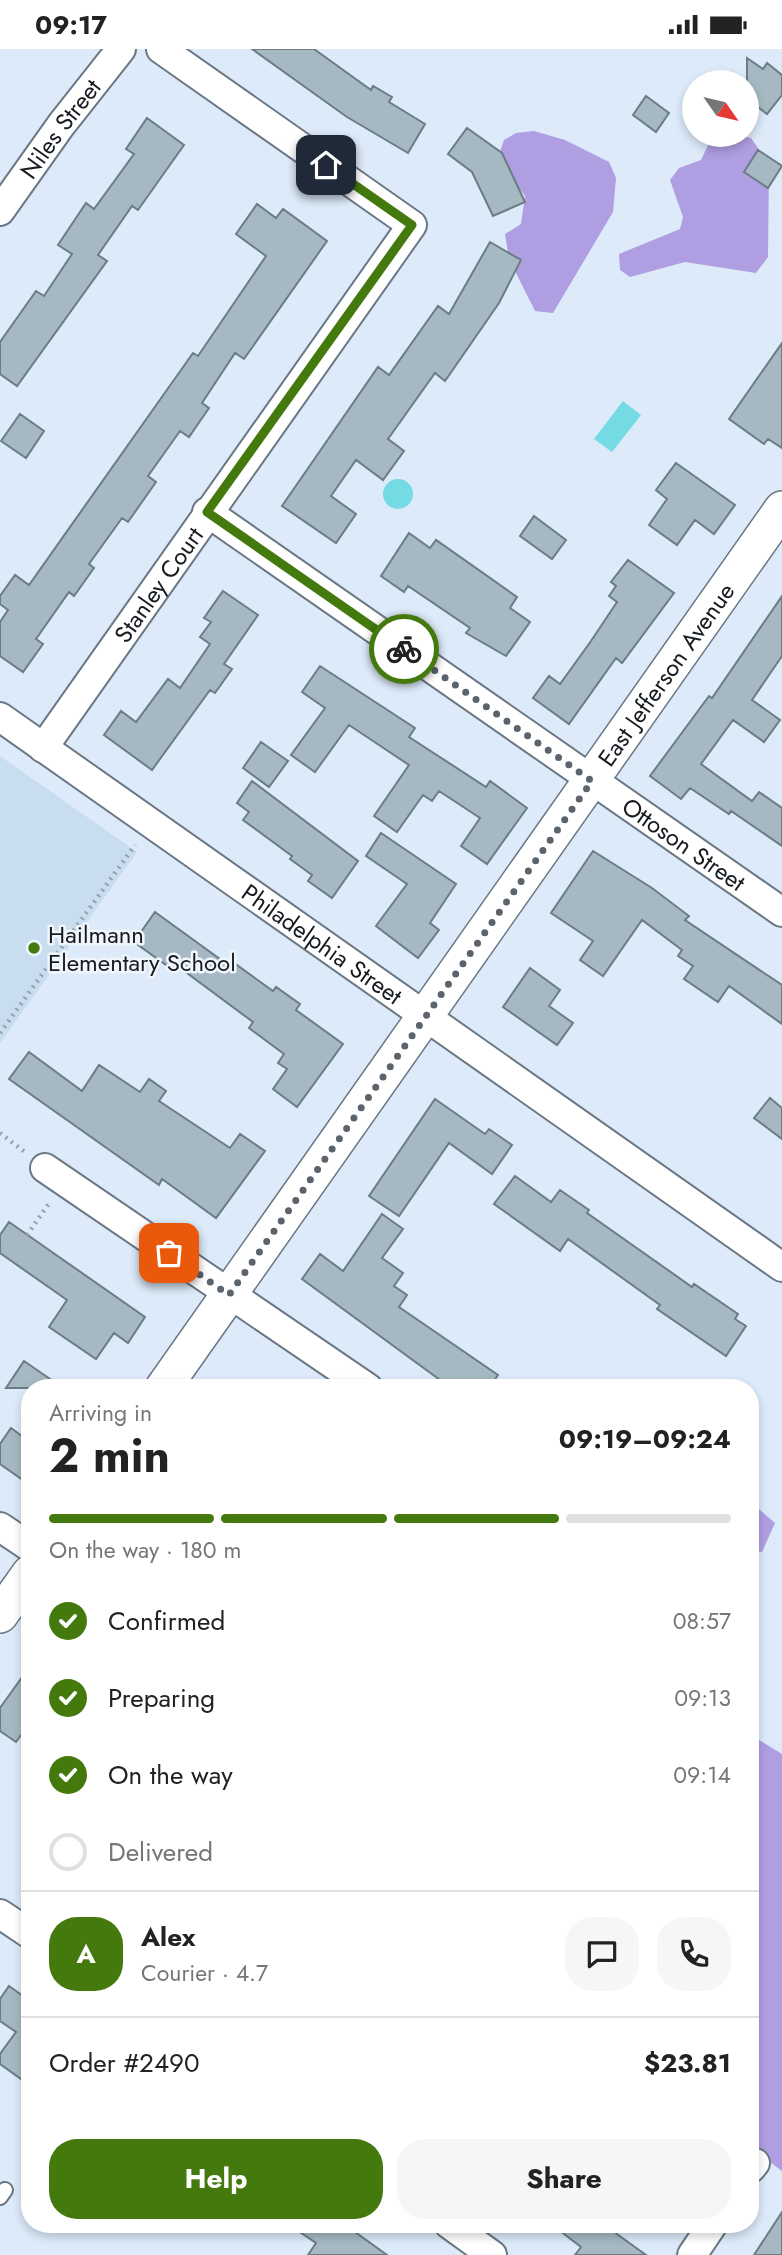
<!DOCTYPE html>
<html lang="en">
<head>
<meta charset="utf-8">
<style>
	:root { --surface:#fff; --page:#f6f6f6; --text:#222; --muted:#767676; --line:#e0e0e0; --accent:#447a0d }
	body { margin:0; font-family:Jost,sans-serif; background:var(--page); color:var(--text); height:100vh; display:flex; flex-direction:column; font-size:26px; white-space:nowrap }
	* { box-sizing:border-box; margin:0 }
	p { font-size:23px; color:var(--muted) }
	.icon { flex:none; width:38px; height:38px; fill:none; stroke:currentColor; stroke-width:2; stroke-linecap:round; stroke-linejoin:round }
	.map { position:relative; flex:1; overflow:hidden }
	.details { position:absolute; left:21px; top:1330px; width:738px; height:854px; display:flex; flex-direction:column; background:var(--surface); border-radius:28px; box-shadow:0 4px 10px #0003 }
	.details>* { flex:none }
	.needle { width:46px; rotate:124deg }
	.controls { position:absolute; left:682px; top:21px; display:grid; gap:14px }
	.controls a { display:grid; place-items:center; width:77px; height:77px; border-radius:50%; background:var(--surface); box-shadow:0 4px 10px #0003; font-size:35px }
	.pin { position:absolute; display:grid; place-items:center; width:60px; height:60px; color:#fff; margin:-30px; border-radius:14px; box-shadow:0 4px 10px #0006 }
	.courier { position:absolute; display:grid; place-items:center; width:70px; height:70px; margin:-35px; border:5px solid #447a0d; border-radius:50%; background:#fff; color:#222; box-shadow:0 2px 9px #0007 }
	.head em { font-style:normal; font-weight:700 }
	.head div { display:flex; flex-direction:column-reverse }
	.head { display:flex; align-items:center; justify-content:space-between; height:119px; padding:0 28px }
	h1 { font-size:46px; font-weight:700; line-height:52px }
	.bar { display:grid; grid-template-columns:repeat(4,1fr); gap:10px 7px; align-content:center; height:84px; padding:0 28px }
	.bar i { height:9px; border-radius:5px; background:var(--line) }
	.bar .selected { background:var(--accent) }
	.bar p { grid-column:span 4 }
	.line { display:flex; align-items:center; gap:18px; padding:0 28px; border-top:2px solid var(--line) }
	.line div { flex:1 }
	.round { display:grid; place-items:center; flex:none; width:74px; height:74px; border-radius:28px; background:var(--page) }
	ol { padding:0 28px; list-style:none }
	li { display:flex; align-items:center; gap:21px; height:77px }
	li p { margin-inline-start:auto }
	li .icon { padding:7px; border-radius:50%; background:var(--accent); color:#fff; stroke-width:4 }
	li:last-child { color:var(--muted) }
	li i { width:38px; height:38px; border:4px solid var(--line); border-radius:50% }
	.action { display:flex; gap:14px; margin-top:auto; padding:14px 28px }
	.action a { flex:1; height:80px; border-radius:28px; background:var(--accent); color:#fff; font-size:28px; font-weight:700; line-height:80px; text-align:center }
	.action a+a { background:var(--page); color:var(--text) }
	.status { display:flex; justify-content:space-between; align-items:center; height:49px; padding:0 35px; background:var(--surface); direction:ltr }
	.status svg { height:19px; fill:currentColor }
	.map>svg:first-child { display:block }
	.built { fill:#c9ddf1 }
	.forest { fill:#af9ee1 }
	.water { fill:#74dae3 }
	.building { fill:#a6b9c2; stroke:#6a7d85; stroke-width:2 }
	.lines { fill:none; stroke-linecap:round; stroke-linejoin:round }
	.service-casing { stroke:#6a7784; stroke-width:18 }
	.minor-casing { stroke:#6a7784; stroke-width:32 }
	.tertiary-casing { stroke:#6a7784; stroke-width:38 }
	.path { stroke:#96a1ac; stroke-width:4.5; stroke-dasharray:2 5; stroke-linecap:butt }
	.service { stroke:#fff; stroke-width:14 }
	.minor { stroke:#fff; stroke-width:28 }
	.tertiary { stroke:#fff; stroke-width:35 }
	.done { stroke:#5b636c; stroke-width:7; stroke-dasharray:0 12.6 }
	.route { stroke:#447a0d; stroke-width:9 }
	.poi-dot { fill:#447a0d; stroke:#f0f6fc; stroke-width:2.5 }
	.labels { text-anchor:middle; dominant-baseline:central; stroke-width:5; stroke-linejoin:round; paint-order:stroke }
	.street-label { font-size:24px; fill:#161b20; stroke:#f0f6fc }
	.poi-label { font-size:24px; fill:#161b20; stroke:#f0f6fc; text-anchor:start }
</style>
</head>
<body>
<div class="status"><b>09:17</b><svg viewBox="0 0 49 12"><path d="M0 12V9h3v3zM5 12V6h3v6zM10 12V3h3v9zM15 12V0h3v12zM26 1h20v11H26zM47 4h2v5h-2z"/></svg></div>
<div class="map">
<svg width="782" height="2206" viewBox="0 0 782 2206">
	<rect width="100%" height="100%" fill="#dceaf9"/>
	<path class="built" d="M0 707 137 803 0 994Z"/>
	<path class="forest" d="M534 82 565 91 609 113 616 129 613 163 553 264 535 262 509 210 505 185 521 175 525 147 497 111 504 91 516 84Z
		M713 86H739L751 89 769 115 768 208 756 224 685 213 630 228 620 221 619 205 680 180 683 168 670 131 679 119 701 111Z
		M751 1453 775 1474 762 1503 751 1501Z
		M751 1686 782 1705V2122L751 2099Z"/>
	<path class="water" d="M623 352 641 366 612 403 594 390Z
		M383 445a15 15 0 1 1 30 0a15 15 0 1 1-30 0Z"/>
	<path class="building" d="M252 0H314L371 41 373 37 392 48 389 53 425 75 408 104 347 68Z
		M747 9 763 20 767 14 782 26V46L767 65 747 50Z
		M646 47 669 64 656 83 633 66Z
		M147 69 184 96 138 161 132 157 98 206 107 212 17 337 0 325V293L36 242 44 247 72 205 58 196 86 154 94 160 134 105 126 100Z
		M467 79 502 104 525 153 493 167 472 123 448 105Z
		M758 101 782 117 768 139 744 123Z
		M257 155 276 169 283 160 327 192 244 310 235 304 202 354 209 359 189 388 180 382 148 427 156 433 128 473 122 469 89 515 94 519 74 547 69 543 36 590 43 595 23 623 0 607V573L8 561 0 555V547L15 526 29 536 193 304 198 307 266 207 236 185Z
		M490 193 521 211 499 254 445 332 435 324 388 390 404 402 383 431 356 411 331 447 356 465 336 494 282 457 378 318 389 326 438 257 449 265Z
		M782 294V399L768 390 764 395 729 370Z
		M20 365 44 382 26 409 1 392Z
		M676 414 735 456 714 485 695 471 677 496 649 476 667 450 656 441Z
		M534 467 566 491 552 510 520 487Z
		M409 484 430 499 436 491 517 548 510 559 530 573 506 607 466 584 470 579 408 537 404 543 381 527Z
		M628 511 674 544 622 614 616 609 569 675 533 649 549 627 560 635 591 592 617 553 609 547 616 537 611 533Z
		M223 542 258 566 224 615 232 620 215 644 210 641 152 721 104 686 121 662 136 673 168 630 180 639 210 595 200 588 211 573 204 569Z
		M782 547V607L752 651 780 671 764 693 733 671 701 715 752 752 759 743 782 759V797L731 762 729 765 690 739 681 750 650 727 709 647 712 649Z
		M320 617 415 679 409 688 486 738 490 732 527 759 487 815 461 797 480 769 439 742 432 752 423 746 397 783 374 767 409 716 349 676 315 723 291 706 325 659 302 643Z
		M261 693 288 712 269 738 243 719Z
		M252 732 358 812 332 849 308 832 312 826 290 810 292 807 243 771 249 763 237 754Z
		M381 784 456 835 430 874 439 881 418 909 376 877 407 835 366 807Z
		M593 802 652 839 689 867 685 871 782 936V975L729 937 718 953 684 930 693 917 678 907 682 901 642 871 603 927 580 911 593 892 551 864Z
		M155 863 231 918 234 914 273 942 276 938 300 955 296 961 343 995 297 1058 273 1040 287 1020 278 1014 284 1005 249 979 253 973 176 916 173 921 134 893Z
		M530 919 560 941 549 957 573 974 557 996 503 958Z
		M29 1003 82 1042 99 1016 140 1043 149 1030 166 1042 159 1052 230 1099 240 1085 265 1102 216 1169 162 1130 159 1136 9 1030Z
		M770 1049 782 1059V1090L754 1069Z
		M435 1050 485 1085 489 1080 512 1096 492 1125 449 1094 399 1167 369 1147Z
		M515 1127 551 1153 560 1141 589 1161 587 1164 692 1238 694 1235 738 1265 735 1270 746 1277 726 1307 657 1260 660 1256 568 1190 560 1202 494 1155Z
		M382 1165 403 1180 382 1209 403 1224 394 1237 407 1246 399 1258 498 1326 489 1339H451L302 1230 320 1205 343 1222Z
		M9 1173 145 1268 128 1294 114 1284 96 1310 49 1278 67 1251 0 1204V1186Z
		M24 1312 63 1339H6Z
		M11 1379 30 1393V1436L0 1415V1395Z
		M30 1617V1674L16 1693 0 1682V1659Z
		M9 1937 30 1952V2017L21 2030 0 2015V2005L16 1983 0 1972V1950Z
		M782 2163V2206H754Z
		M288 2175H344L387 2206H308L316 2194Z
		M551 2175H603L646 2206H575L581 2198Z"/>
	<g class="lines">
		<g class="service-casing">
			<path id="service" d="M0 2148 5 2141"/>
		</g>
		<g class="minor-casing">
			<g id="minor">
				<path id="s1" d="M0 162 61 76 121 0"/>
				<path id="s2" d="M207 463 782 863"/>
				<path id="s3" d="M0 668 782 1218"/>
				<path id="s4" d="M43 699 412 176 161 0"/>
				<path d="M45 1119 368 1339"/>
				<path d="M0 1478 30 1498"/>
				<path d="M0 1865 30 1885"/>
				<path d="M751 2119 755 2114"/>
				<path d="M449 2175 492 2206"/>
				<path d="M692 2206 713 2175"/>
			</g>
		</g>
		<g class="tertiary-casing">
			<g id="tertiary">
				<path id="s5" d="M163 1339 782 460"/>
				<path d="M0 1566 30 1524"/>
			</g>
		</g>
		<path class="path" d="M0 984 135 796
			M0 1084 25 1103
			M27 1186 50 1153"/>
		<use href="#service" class="service"/>
		<use href="#minor" class="minor"/>
		<use href="#tertiary" class="tertiary"/>
	</g>
	<g class="lines">
		<path class="done" d="M169 1204 229 1246 592 732 404 600"/>
		<path class="route" d="M326 116 412 176 207 463 404 600"/>
	</g>
	<circle class="poi-dot" cx="34" cy="899" r="7"/>
	<g class="labels">
		<g class="street-label">
			<text stroke="none"><textPath href="#s1" startOffset="102">Niles Street</textPath></text>
			<text stroke="none"><textPath href="#s4" startOffset="200">Stanley Court</textPath></text>
			<text stroke="none"><textPath href="#s5" startOffset="873">East Jefferson Avenue</textPath></text>
			<text stroke="none"><textPath href="#s2" startOffset="581">Ottoson Street</textPath></text>
			<text stroke="none"><textPath href="#s3" startOffset="394">Philadelphia Street</textPath></text>
		</g>
		<g class="poi-label">
			<text x="48" y="885">Hailmann<tspan x="48" dy="28">Elementary School</tspan></text>
		</g>
	</g>
</svg>
<div class="controls">
<a><svg class="needle" viewBox="-14 -14 28 28"><path d="M0-13l5 13h-10z" fill="#e53935"/><path d="M0 13l5-13h-10z" fill="#767676"/></svg></a>
</div>
<div class="pin" style="left:169px;top:1204px;background:#ea580c"><svg class="icon" aria-label="bag" viewBox="0 0 24 24"><path d="M5 8h14l-1 12H6zM9 8a3 3 0 0 1 6 0"/></svg></div>
<div class="pin" style="left:326px;top:116px;background:#1f2937"><svg class="icon" aria-label="home" viewBox="0 0 24 24"><path d="M3 11l9-7 9 7M6 9v11h12V9"/></svg></div>
<div class="courier" style="left:404px;top:600px"><svg class="icon" aria-label="bike" viewBox="0 0 24 24"><circle cx="6" cy="16" r="4"/><circle cx="18" cy="16" r="4"/><path d="M6 16l4-8h5l3 8M10 8l3 8H6M13 5h3"/></svg></div>
<section class="details">
<div class="head"><div><h1>2 min</h1><p>Arriving in</p></div><em>09:19–09:24</em></div>
<div class="bar"><i class="selected"></i><i class="selected"></i><i class="selected"></i><i></i><p>On the way · 180 m</p></div>
<ol>
<li><svg class="icon" aria-label="check" viewBox="0 0 24 24"><path d="M5 12l5 5 9-10"/></svg>Confirmed<p>08:57</p></li>
<li><svg class="icon" aria-label="check" viewBox="0 0 24 24"><path d="M5 12l5 5 9-10"/></svg>Preparing<p>09:13</p></li>
<li><svg class="icon" aria-label="check" viewBox="0 0 24 24"><path d="M5 12l5 5 9-10"/></svg>On the way<p>09:14</p></li>
<li><i></i>Delivered</li>
</ol>
<div class="line" style="height:126px"><b class="round" style="background:var(--accent);color:#fff">A</b><div><b>Alex</b><p>Courier · 4.7</p></div><a class="round"><svg class="icon" aria-label="chat" viewBox="0 0 24 24"><path d="M4 5h16v11H9l-5 4z"/></svg></a><a class="round"><svg class="icon" aria-label="phone" viewBox="0 0 24 24"><path d="M5 4h4l2 5-3 2q2 4 5 5l2-3 5 2v4C11 20 4 13 5 4z"/></svg></a></div>
<div class="line" style="height:91px"><div>Order #2490</div><b>$23.81</b></div>
<div class="action"><a>Help</a><a>Share</a></div>
</section>
</div>
</body>
</html>
